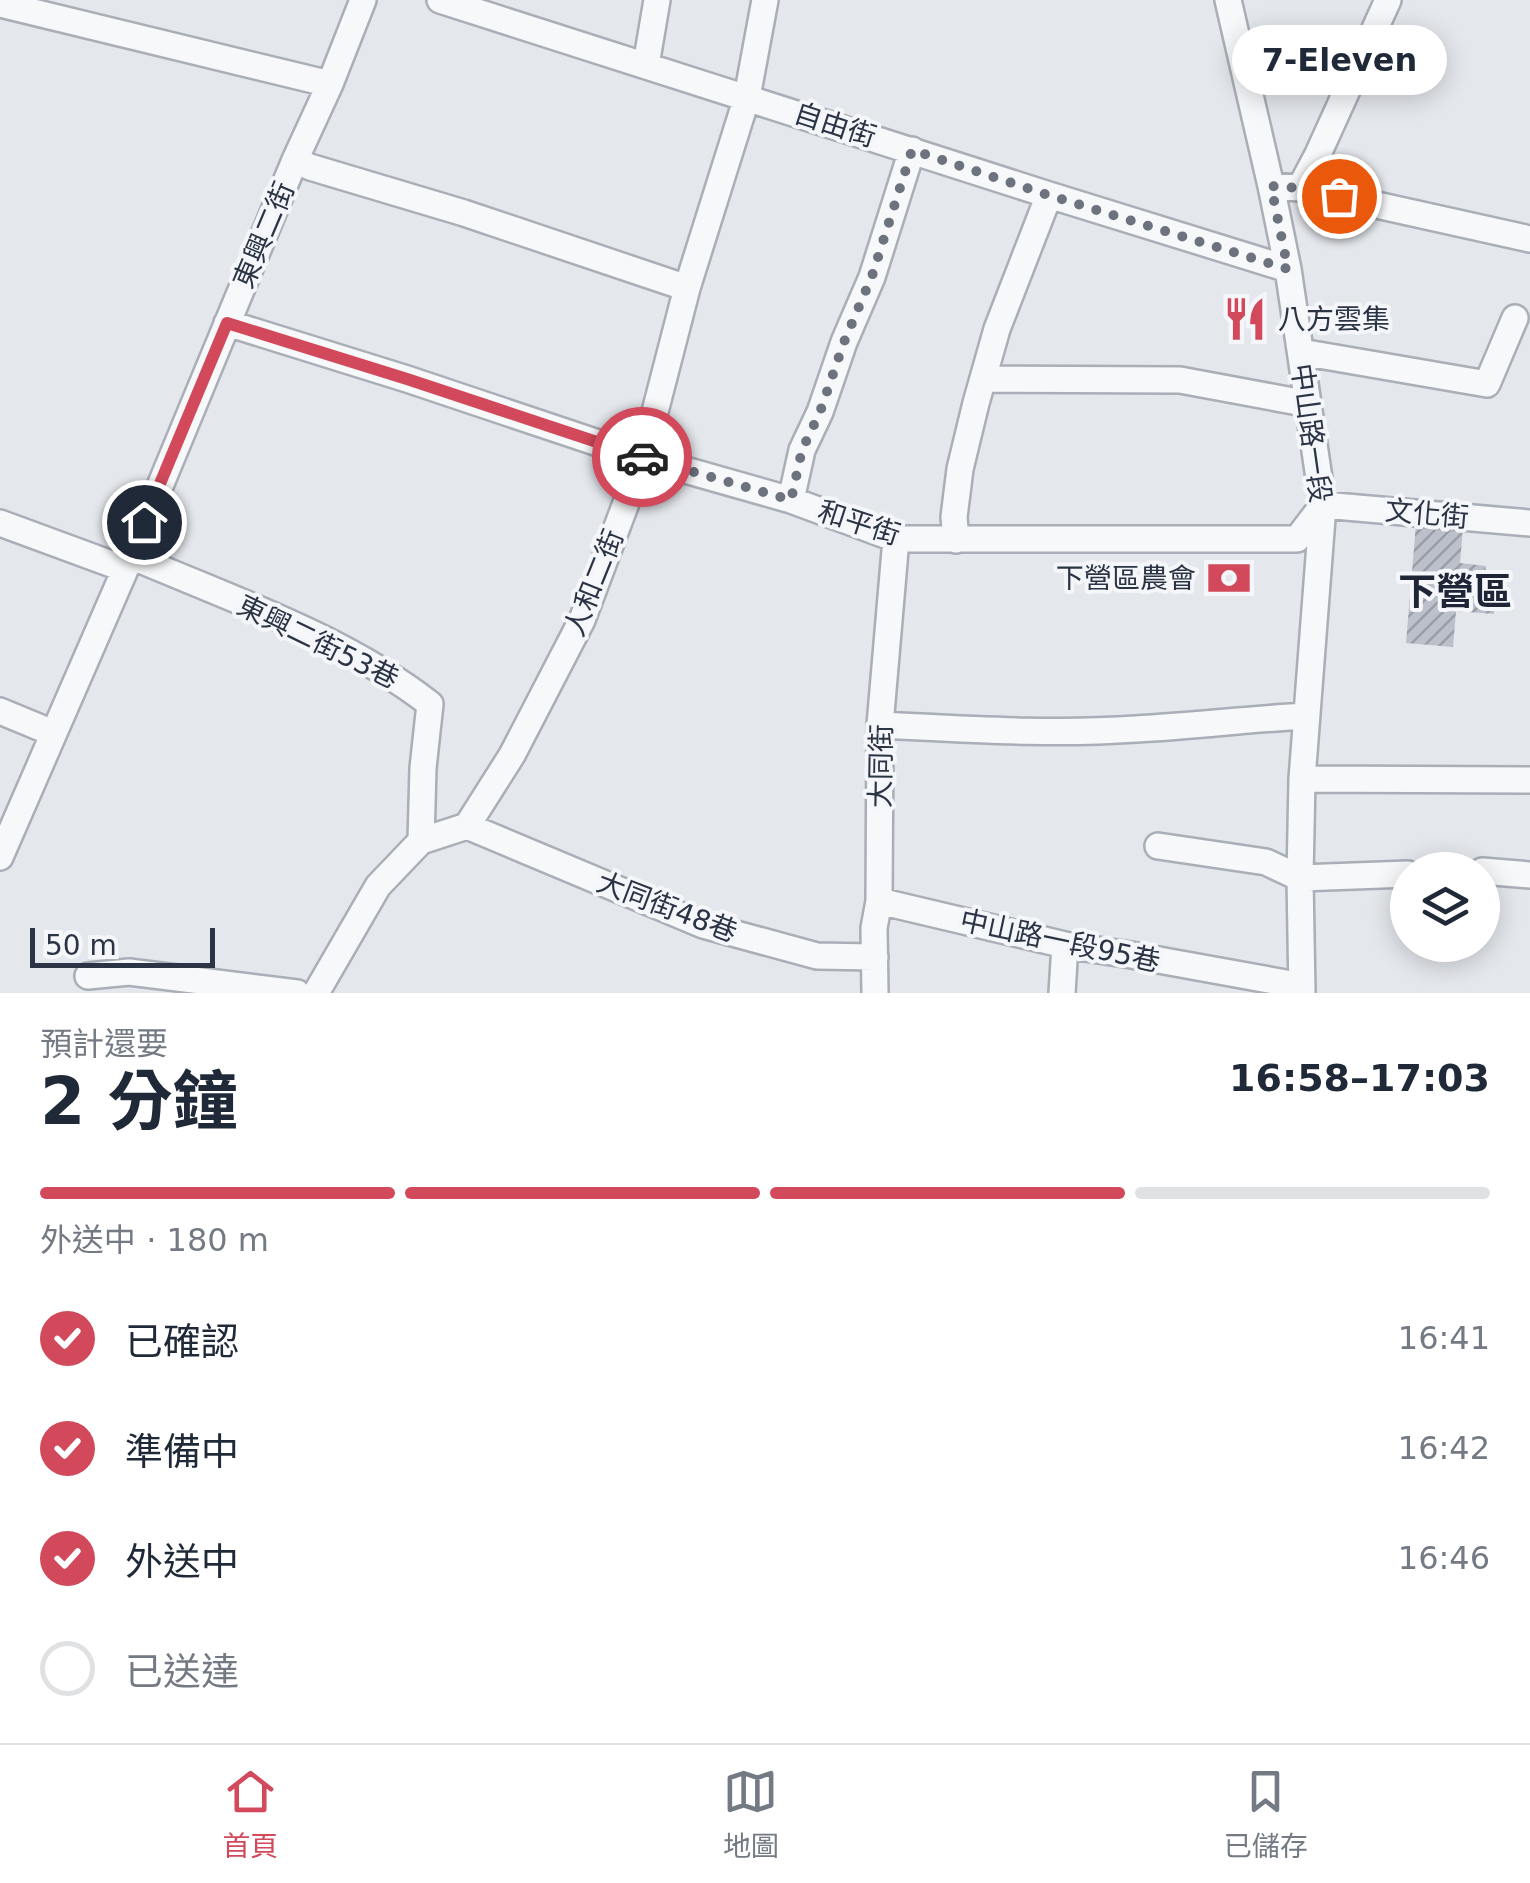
<!DOCTYPE html>
<html lang="zh-TW">
<head>
<meta charset="utf-8">
<style>
	:root { --surface:#fff; --page:#f2f2f3; --text:#1f2937; --muted:#747a83; --line:#e0e1e3; --accent:#d1495b }
	body { margin:0; font-family:"DejaVu Sans","Noto Sans TC",sans-serif; background:var(--page); color:var(--text); height:100vh; display:flex; flex-direction:column; font-size:38px; white-space:nowrap }
	* { box-sizing:border-box; margin:0 }
	p { font-size:32px; color:var(--muted) }
	.icon { flex:none; width:55px; height:55px; fill:none; stroke:currentColor; stroke-width:2; stroke-linecap:round; stroke-linejoin:round }
	.map { position:relative; height:993px; overflow:hidden }
	.panel { display:flex; flex-direction:column; background:var(--surface); flex:1 }
	.panel>* { flex:none }
	.tools { position:absolute; left:1390px; top:852px; display:grid; gap:20px }
	.tools a { display:grid; place-items:center; width:110px; height:110px; border-radius:50%; background:var(--surface); box-shadow:0 5px 25px #0003; font-size:50px }
	.scale { position:absolute; left:30px; bottom:25px; width:185px; box-sizing:border-box; padding-left:10px; border:5px solid #2b3445; border-top:0; font-size:28px; line-height:35px; white-space:nowrap; color:#2b3445; -webkit-text-stroke:8px #f4f6f9; paint-order:stroke }
	.pin { position:absolute; display:grid; place-items:center; width:85px; height:85px; color:#fff; margin:-42px; border:5px solid #fff; border-radius:50%; box-shadow:0 2px 10px #0007 }
	.courier { position:absolute; display:grid; place-items:center; width:100px; height:100px; margin:-50px; border:8px solid #d1495b; border-radius:50%; background:#fff; color:#222; box-shadow:0 2px 12px #0007 }
	.bubble { position:absolute; height:70px; border-radius:35px; background:var(--surface); box-shadow:0 5px 25px #0003; font-size:32px; font-weight:700; line-height:70px; text-align:center }
	.headline em { font-style:normal; font-weight:700 }
	.headline div { display:flex; flex-direction:column-reverse }
	.headline { display:flex; align-items:center; justify-content:space-between; height:170px; padding:0 40px }
	h1 { font-size:65px; font-weight:700; line-height:75px }
	.bar { display:grid; grid-template-columns:repeat(4,1fr); gap:15px 10px; align-content:center; height:120px; padding:0 40px }
	.bar i { height:12px; border-radius:8px; background:var(--line) }
	.bar .selected { background:var(--accent) }
	.bar p { grid-column:span 4 }
	ol { padding:0 40px; list-style:none }
	li { display:flex; align-items:center; gap:30px; height:110px }
	li p { margin-inline-start:auto }
	li .icon { padding:10px; border-radius:50%; background:var(--accent); color:#fff; stroke-width:4 }
	li:last-child { color:var(--muted) }
	li i { width:55px; height:55px; border:5px solid var(--line); border-radius:50% }
	.menu { display:flex; justify-content:space-around; align-items:center; height:140px; border-top:2px solid var(--line); background:var(--surface); font-size:28px; color:var(--muted) }
	.menu a { display:grid; justify-items:center; gap:5px }
	.menu .selected { color:var(--accent) }
	.map>svg:first-child { display:block }
	.building { fill:url(#building-hatch) }
	.lines { fill:none; stroke-linecap:round; stroke-linejoin:round }
	.minor-casing { stroke:#a9aeb7; stroke-width:30 }
	.minor { stroke:#f7f8fa; stroke-width:25 }
	.done { stroke:#6c737f; stroke-width:10; stroke-dasharray:0 18 }
	.route { stroke:#d1495b; stroke-width:12 }
	.labels { text-anchor:middle; dominant-baseline:central; stroke-width:8; stroke-linejoin:round; paint-order:stroke }
	.street-label { font-size:28px; fill:#2b3445; stroke:#f4f6f9 }
	.poi-label { font-size:28px; fill:#2b3445; stroke:#f4f6f9; text-anchor:start }
	.district-label { font-size:38px; font-weight:bold; fill:#1d2536; stroke:#f4f6f9 }
</style>
</head>
<body>
<div class="map">
<svg width="1530" height="993" viewBox="0 0 1530 993">
	<defs>
		<pattern id="building-hatch" width="6" height="6" patternUnits="userSpaceOnUse" patternTransform="scale(2.5)"><rect width="6" height="6" fill="#bbc0ca"/><path d="M-1 1l2-2M0 6l6-6M5 7l2-2" fill="none" stroke="#989da6"/></pattern>
	</defs>
	<rect width="100%" height="100%" fill="#e4e7ec"/>
	<path class="building" d="M1416 524 1463 528 1460 563 1486 566 1483 597 1495 598 1494 614 1456 611 1453 647 1406 643Z"/>
	<g class="lines">
		<g class="minor-casing">
			<path id="minor" d="M440 0 1049 195 1288 269
				M1228 0 1271 186 1288 269 1323 505 1302 779 1300 878 1302 993
				M0 4 330 84
				M646 65 657 0
				M295 160 310 167 464 213 687 288
				M1271 186 1300 188 1318 154 1388 0
				M1300 188 1530 239
				M227 323 407 379 643 458 791 500 896 539H1297L1323 505
				M1301 352 1487 384 1515 318
				M984 379 1180 380 1309 404
				M791 500 802 450 820 412 844 342 872 277 912 150
				M1323 505 1530 523
				M0 523 125 569
				M956 540 954 517 960 469 976 403 997 329 1049 195
				M131 556C231 599 344 637 430 704L423 768 421 841
				M0 711 53 733
				M880 725C965 729 1051 735 1136 729 1193 726 1249 719 1306 716
				M1302 779 1530 780
				M467 826 703 925 817 956 875 957
				M1158 846 1266 862 1300 878 1408 874
				M0 857 131 556 295 160 330 84 363 0
				M1482 871 1530 875
				M879 901 1065 945 1131 955 1302 986
				M88 976 129 972 297 993
				M316 993 378 886 421 841 467 826 512 755 582 620 643 458 687 288 747 97 765 0
				M875 993 874 928 879 901 880 725 896 539
				M1062 993 1065 945"/>
		</g>
		<use href="#minor" class="minor"/>
	</g>
	<g class="lines">
		<path class="done" d="M642 457 791 500 802 450 820 412 844 342 872 276 912 150 1048 195 1288 269 1271 186 1300 188 1339 196"/>
		<path class="route" d="M144 522 227 323 407 379 642 457"/>
	</g>
	<defs>
		<g id="restaurant-bare" transform="scale(3.45)"><path d="M-5-6h1v4h1v-4h1v4h1v-4h1v5L-1.5 .5V6h-2V.5L-5-1ZM5-6V6H3V1.5H1.5Q1.5-4 5-6Z" fill="#d1495b" stroke="#f4f6f9" stroke-width="2.5" paint-order="stroke"/></g>
		<g id="bank-bare" transform="scale(3.45)"><path d="M-6-4H6V4H-6ZM0-2.3a2.3 2.3 0 1 0 0 4.6a2.3 2.3 0 1 0 0-4.6Z" fill="#d1495b" stroke="#f4f6f9" stroke-width="2.5" paint-order="stroke"/></g>
	</defs>
	<g fill-rule="evenodd">
		<use href="#restaurant-bare" x="1245" y="319"/>
		<use href="#bank-bare" x="1229" y="578"/>
	</g>
	<g class="labels">
		<g class="street-label">
			<text transform="translate(835 125) rotate(18)">自由街</text>
			<text transform="translate(264 235) rotate(-67)">東興二街</text>
			<text transform="translate(1311 433) rotate(82)">中山路一段</text>
			<text transform="translate(1427 514) rotate(5)">文化街</text>
			<text transform="translate(859 523) rotate(18)">和平街</text>
			<text transform="translate(594 583) rotate(-68)">人和二街</text>
			<text transform="translate(318 642) rotate(26)">東興二街53巷</text>
			<text transform="translate(881 766) rotate(-89)">大同街</text>
			<text transform="translate(667 907) rotate(21)">大同街48巷</text>
			<text transform="translate(1060 941) rotate(12)">中山路一段95巷</text>
		</g>
		<g class="poi-label">
			<text x="1278" y="319">八方雲集</text>
			<text x="1196" y="578" text-anchor="end">下營區農會</text>
		</g>
		<g class="district-label">
			<text x="1455" y="592">下營區</text>
		</g>
	</g>
</svg>
<div class="tools">
<a><svg class="icon" aria-label="layers" viewBox="0 0 24 24"><path d="M12 4l9 5-9 5-9-5zM3 14l9 5 9-5"/></svg></a>
</div>
<div class="scale">50 m</div>
<div class="pin" style="left:1339px;top:196px;background:#ea580c"><svg class="icon" aria-label="bag" viewBox="0 0 24 24"><path d="M5 8h14l-1 12H6zM9 8a3 3 0 0 1 6 0"/></svg></div>
<div class="pin" style="left:144px;top:522px;background:#1f2937"><svg class="icon" aria-label="home" viewBox="0 0 24 24"><path d="M3 11l9-7 9 7M6 9v11h12V9"/></svg></div>
<div class="courier" style="left:642px;top:457px"><svg class="icon" aria-label="car" viewBox="0 0 24 24"><path d="M5 17H2v-5l4-1 3-4h7l3 4 3 1v5h-3M9 17h6M6 11h13"/><circle cx="7" cy="17" r="2"/><circle cx="17" cy="17" r="2"/></svg></div>
<div class="bubble" style="left:1232px;top:25px;width:215px">7-Eleven</div>
</div>
<section class="panel">
<div class="headline"><div><h1>2 分鐘</h1><p>預計還要</p></div><em>16:58–17:03</em></div>
<div class="bar"><i class="selected"></i><i class="selected"></i><i class="selected"></i><i></i><p>外送中 · 180 m</p></div>
<ol>
<li><svg class="icon" aria-label="check" viewBox="0 0 24 24"><path d="M5 12l5 5 9-10"/></svg>已確認<p>16:41</p></li>
<li><svg class="icon" aria-label="check" viewBox="0 0 24 24"><path d="M5 12l5 5 9-10"/></svg>準備中<p>16:42</p></li>
<li><svg class="icon" aria-label="check" viewBox="0 0 24 24"><path d="M5 12l5 5 9-10"/></svg>外送中<p>16:46</p></li>
<li><i></i>已送達</li>
</ol>
</section>
<nav class="menu">
<a class="selected"><svg class="icon" aria-label="home" viewBox="0 0 24 24"><path d="M3 11l9-7 9 7M6 9v11h12V9"/></svg>首頁</a>
<a><svg class="icon" aria-label="map" viewBox="0 0 24 24"><path d="M3 6l6-2 6 2 6-2v14l-6 2-6-2-6 2zM9 4v14M15 6v14"/></svg>地圖</a>
<a><svg class="icon" aria-label="saved" viewBox="0 0 24 24"><path d="M7 4h10v16l-5-4-5 4z"/></svg>已儲存</a>
</nav>
</body>
</html>
